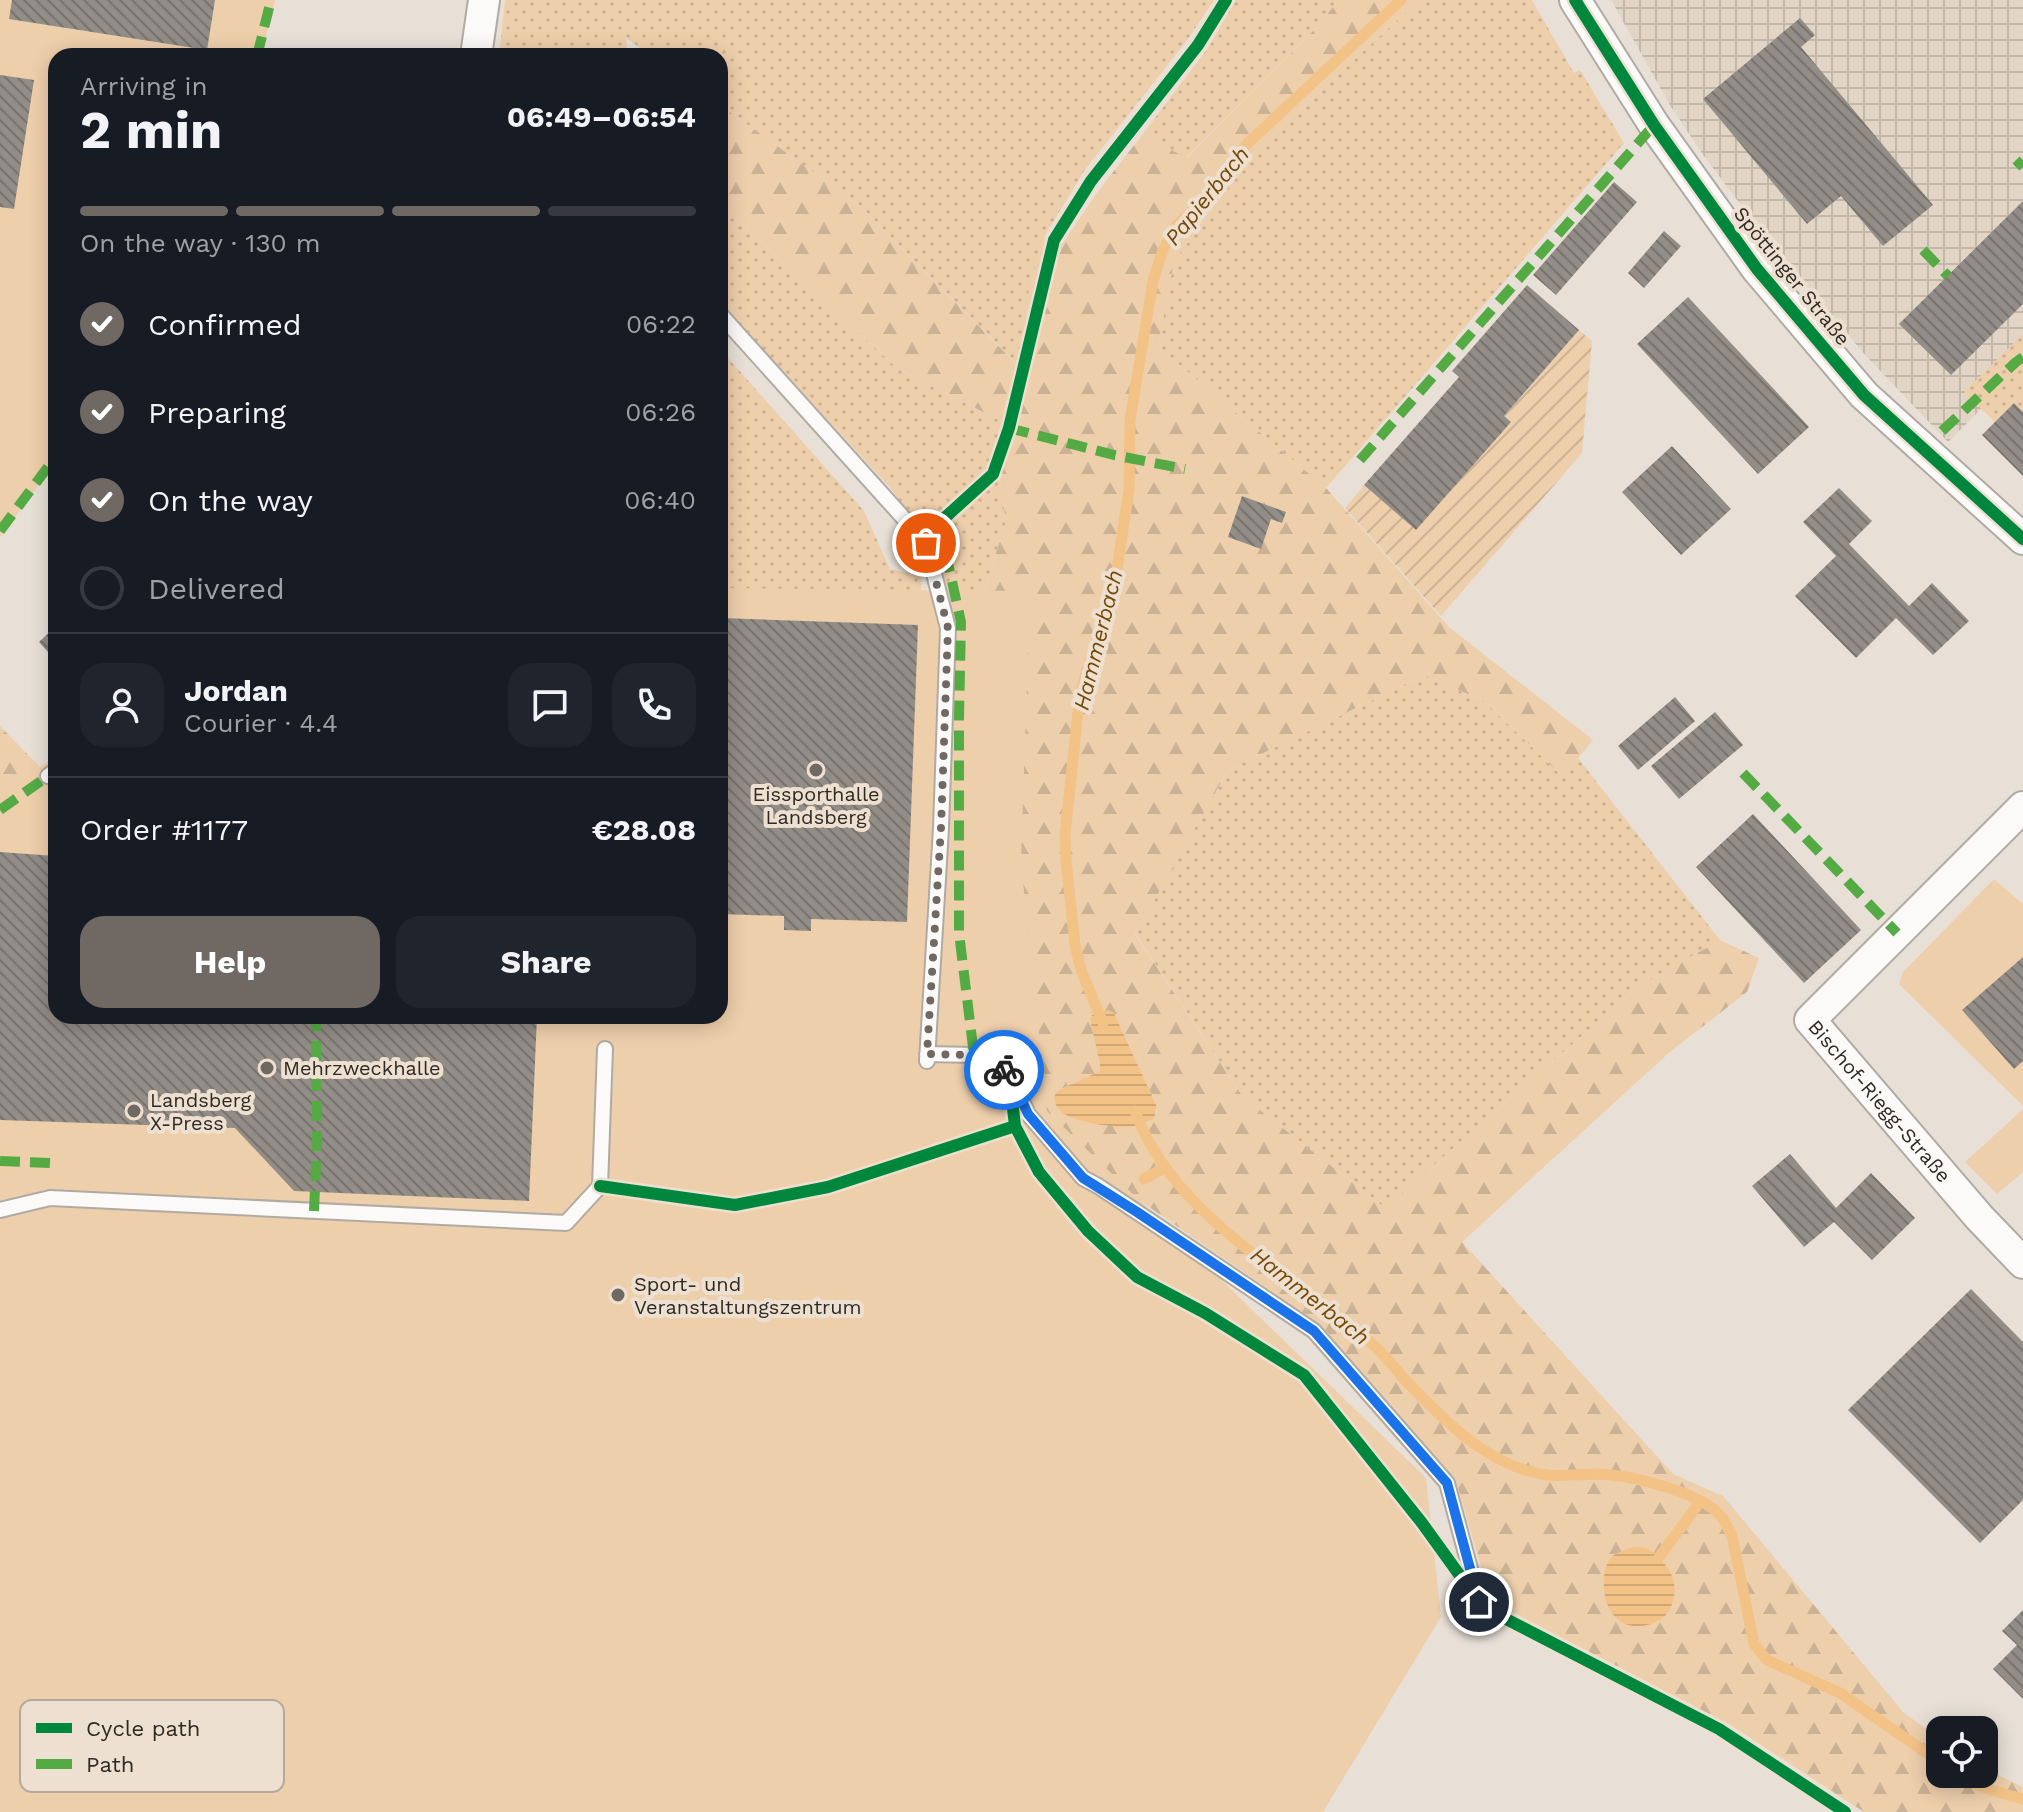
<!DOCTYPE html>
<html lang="en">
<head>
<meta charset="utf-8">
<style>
	:root { --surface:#171b24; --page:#20242c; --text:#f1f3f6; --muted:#9ea1a6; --line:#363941; --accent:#706963 }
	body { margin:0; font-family:"Work Sans",sans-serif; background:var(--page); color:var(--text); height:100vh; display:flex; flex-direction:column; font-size:30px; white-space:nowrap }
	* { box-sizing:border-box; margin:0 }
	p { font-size:26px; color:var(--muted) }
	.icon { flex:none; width:44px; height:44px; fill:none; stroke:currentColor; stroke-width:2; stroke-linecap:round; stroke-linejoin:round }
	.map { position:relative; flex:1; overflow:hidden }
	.side { position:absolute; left:48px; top:48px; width:680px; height:976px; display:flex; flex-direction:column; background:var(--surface); border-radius:24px; box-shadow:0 4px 20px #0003 }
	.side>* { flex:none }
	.tools { position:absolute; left:1926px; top:1716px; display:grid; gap:16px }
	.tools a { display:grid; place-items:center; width:72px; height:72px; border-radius:16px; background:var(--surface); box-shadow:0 4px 20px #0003; font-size:40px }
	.pin { position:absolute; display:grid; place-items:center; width:68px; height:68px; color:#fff; margin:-34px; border:4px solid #fff; border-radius:50%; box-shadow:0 2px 8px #0007 }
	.courier { position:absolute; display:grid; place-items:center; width:80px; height:80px; margin:-40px; border:6px solid #1a73e8; border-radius:50%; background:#fff; color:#222; box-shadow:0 2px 10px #0007 }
	.summary em { font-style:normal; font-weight:700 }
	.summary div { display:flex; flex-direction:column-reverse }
	.summary { display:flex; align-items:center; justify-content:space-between; height:136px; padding:0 32px }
	h1 { font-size:52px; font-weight:700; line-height:60px }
	.bar { display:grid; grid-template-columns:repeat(4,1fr); gap:12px 8px; align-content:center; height:96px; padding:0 32px }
	.bar i { height:10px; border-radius:6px; background:var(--line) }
	.bar .selected { background:var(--accent) }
	.bar p { grid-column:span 4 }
	.line { display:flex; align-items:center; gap:20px; padding:0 32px; border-top:2px solid var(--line) }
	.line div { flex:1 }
	.round { display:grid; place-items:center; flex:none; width:84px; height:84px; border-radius:24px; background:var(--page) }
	ol { padding:0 32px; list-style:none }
	li { display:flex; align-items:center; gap:24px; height:88px }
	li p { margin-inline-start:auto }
	li .icon { padding:8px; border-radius:50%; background:var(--accent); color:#fff; stroke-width:4 }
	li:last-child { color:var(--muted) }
	li i { width:44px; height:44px; border:4px solid var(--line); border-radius:50% }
	.cta { display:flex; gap:16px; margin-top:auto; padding:16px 32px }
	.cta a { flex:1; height:92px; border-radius:24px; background:var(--accent); color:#fff; font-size:32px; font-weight:700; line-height:92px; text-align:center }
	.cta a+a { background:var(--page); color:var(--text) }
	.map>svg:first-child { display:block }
	.industrial { fill:url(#industrial-grid) }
	.grass { fill:url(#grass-dots) }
	.forest { fill:url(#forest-firs); fill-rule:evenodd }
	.park { fill:#eecfac }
	.garden { fill:url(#garden-furrows) }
	.water { fill:url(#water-rules) }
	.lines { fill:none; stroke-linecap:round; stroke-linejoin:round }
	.stream { stroke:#f3c287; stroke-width:11 }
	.building { fill:url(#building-back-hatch) }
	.service-casing { stroke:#b0aaa3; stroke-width:18 }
	.minor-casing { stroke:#b0aaa3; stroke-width:34 }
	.service { stroke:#fcfaf9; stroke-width:14 }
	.minor { stroke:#fcfaf9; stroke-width:30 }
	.quiet { stroke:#54ab44; stroke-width:10; stroke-dasharray:20 10; stroke-linecap:butt }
	.cycleway-casing { stroke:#eee0d1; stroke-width:17 }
	.cycleway { stroke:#00873e; stroke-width:12 }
	.done { stroke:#706963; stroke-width:8; stroke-dasharray:0 14.4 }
	.route { stroke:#1a73e8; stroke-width:10 }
	.poi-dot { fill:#706963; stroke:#eee0d1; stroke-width:3 }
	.labels { text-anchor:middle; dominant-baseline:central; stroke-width:8; stroke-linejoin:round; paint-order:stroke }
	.street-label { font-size:20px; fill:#2f2924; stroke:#eee0d1 }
	.poi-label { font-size:20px; fill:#2f2924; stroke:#eee0d1; text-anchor:start }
	.water-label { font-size:22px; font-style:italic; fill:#744807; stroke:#eee0d1 }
	.key { fill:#eee0d1; stroke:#b5a99d; stroke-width:2 }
	.key-label { font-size:22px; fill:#2f2924 }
</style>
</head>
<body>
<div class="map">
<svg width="2023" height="1812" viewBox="0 0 2023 1812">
	<defs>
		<pattern id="industrial-grid" width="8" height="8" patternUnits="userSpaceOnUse" patternTransform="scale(2)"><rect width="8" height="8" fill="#e3d5c5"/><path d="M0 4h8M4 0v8" fill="none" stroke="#c3b7a9"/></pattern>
		<pattern id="grass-dots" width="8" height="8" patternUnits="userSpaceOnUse" patternTransform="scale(2)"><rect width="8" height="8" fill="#eecfac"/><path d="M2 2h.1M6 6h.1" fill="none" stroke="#ccb294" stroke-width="1.8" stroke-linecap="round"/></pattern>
		<pattern id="forest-firs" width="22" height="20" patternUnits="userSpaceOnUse" patternTransform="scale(2)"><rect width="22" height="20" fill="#eecfac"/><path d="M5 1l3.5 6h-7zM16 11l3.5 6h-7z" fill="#ccb294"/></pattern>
		<pattern id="garden-furrows" width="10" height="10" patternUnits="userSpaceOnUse" patternTransform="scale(2)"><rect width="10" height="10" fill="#eecfac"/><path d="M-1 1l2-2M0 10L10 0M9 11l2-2" fill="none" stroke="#ccb294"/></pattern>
		<pattern id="water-rules" width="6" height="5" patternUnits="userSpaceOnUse" patternTransform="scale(2)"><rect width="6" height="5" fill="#f3c287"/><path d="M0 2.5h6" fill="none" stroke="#d1a774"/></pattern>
		<pattern id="building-back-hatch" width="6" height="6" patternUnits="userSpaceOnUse" patternTransform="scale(2)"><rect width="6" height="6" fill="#938d87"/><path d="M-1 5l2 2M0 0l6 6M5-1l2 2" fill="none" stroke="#78736e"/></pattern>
	</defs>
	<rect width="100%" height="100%" fill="#e8e0d7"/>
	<path class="industrial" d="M1611 0H2023V367L1948 442 1866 356 1771 245 1704 156 1671 107Z"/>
	<path class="grass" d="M505 0H1214L1188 39 1084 171 1044 237 1026 301 1030 377 858 204 720 105V56H651L626 38 628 56H499Z
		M1236 0H1339L1313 31 1186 158 1142 135 1208 48Z
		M1419 0H1532L1574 73 1580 70 1624 143 1326 488 1158 347 1171 272 1174 261 1259 147Z
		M720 204 898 369 1005 423 986 471 918 532 894 492 720 303Z
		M2023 334V412L2014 403 1995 422 1964 392Z
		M720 349 864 511 890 569 922 576 918 625 720 618Z
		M999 476 1006 521 982 598 953 628 925 544Z
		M1424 675 1484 701 1559 773 1578 758 1720 940 1638 987 1385 1208 1243 1097 1135 933 1228 770Z"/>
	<path class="forest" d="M1339 0H1419L1259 147 1174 261 1158 347 1326 488 1449 627 1593 740 1578 758 1559 773 1484 701 1424 675 1228 770 1135 934 1243 1097 1385 1208 1638 987 1720 940 1759 958 1747 992 1671 1051 1462 1242 1673 1474 1723 1496 1903 1712 1940 1739V1774H1984V1768L2023 1787V1812H1864L1729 1724 1491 1601 1455 1478 1321 1325 1146 1205 1090 1173 1033 1108 982 598 1006 521 999 476 1014 435 1005 423 898 369 720 204V105L858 204 1029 377 1026 301 1044 237 1063 243 1096 194 1142 135 1187 158 1313 31ZM1099 1012 1114 1013 1157 1107V1113L1059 1090 1100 1071V1065L1090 1019 1092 1015Z
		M0 726 44 771 0 808Z"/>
	<path class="park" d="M0 0H275L261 56H56V462L0 537V207L14 209 0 75Z
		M720 588 1030 591 1021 862 1047 1111 1426 1478 1441 1617 1323 1812H0V795L56 756V1016H720Z
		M1994 879 2023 904V1106L1899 984 1903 972Z
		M2023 1109V1172L1997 1194 1965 1162Z"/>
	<path class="garden" d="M1579 330 1592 341 1582 453 1441 616 1345 508 1364 485 1416 529 1510 422 1504 416Z"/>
	<path class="water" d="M1109 1010 1114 1013 1157 1107 1154 1118C1148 1121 1143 1124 1136 1126 1120 1129 1067 1123 1058 1108 1055 1105 1055 1101 1054 1096L1059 1090 1100 1071V1065L1090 1019 1092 1015Z
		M1634 1547C1638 1547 1642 1547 1646 1548 1651 1550 1657 1556 1660 1559 1675 1574 1679 1590 1670 1609 1666 1617 1659 1621 1651 1624 1619 1634 1602 1609 1604 1579 1604 1574 1605 1567 1608 1562 1614 1552 1624 1550 1634 1547Z"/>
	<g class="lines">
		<path class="stream" d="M1103 1023 1081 970 1075 945 1066 860 1065 835 1080 693 1114 588 1120 549 1129 489 1130 420 1153 281 1163 250 1176 226 1206 197 1247 144 1401 0
			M1135 1111C1172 1215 1290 1275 1370 1342 1384 1353 1395 1369 1407 1382 1440 1416 1477 1454 1522 1469 1550 1479 1567 1475 1595 1474 1627 1474 1697 1491 1720 1515 1725 1521 1728 1528 1732 1536L1754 1644 1767 1660 1840 1693 1940 1762
			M1144 1179 1164 1168
			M1659 1557 1700 1502
			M1958 1774C1977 1787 2000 1793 2023 1799"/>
	</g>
	<path class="building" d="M12 0H215L207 50 9 19Z
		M1800 18 1815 35 1801 47 1933 205 1883 246 1841 196 1807 224 1703 99Z
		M0 75 34 80 14 209 0 207Z
		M1614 182 1637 202 1556 295 1533 275Z
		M2023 201V304L1951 375 1899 324Z
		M1664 231 1681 246 1644 288 1628 273Z
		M1527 285 1579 330 1504 416 1511 422 1416 530 1364 485 1459 377 1452 371Z
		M1688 297 1809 427 1758 474 1637 344Z
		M2014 403 2023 412V476L1982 435Z
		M1672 446 1731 509 1681 555 1622 492Z
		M1839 488 1872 521 1849 544 1909 606 1932 583 1969 621 1933 655 1896 618 1856 658 1795 596 1836 556 1803 522Z
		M1242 496 1286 512 1282 523 1271 519 1261 549 1228 537Z
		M720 618 918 625 907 922 811 919V931L784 930V916L720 914Z
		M56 626V661L39 642Z
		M1675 697 1695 721 1638 770 1618 746Z
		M1715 712 1743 745 1679 799 1651 766Z
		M1753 814 1861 930 1804 983 1696 867Z
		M0 852 56 856V1016H537L529 1201 294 1191 235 1128 0 1120Z
		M2023 957V1061L2014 1069 1962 1010Z
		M1790 1154 1836 1208 1871 1173 1915 1218 1872 1260 1834 1222 1804 1247 1752 1186Z
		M1971 1289 2023 1342V1500L1980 1543 1848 1410Z
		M2023 1610V1699L1993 1669 2017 1645 2002 1631Z"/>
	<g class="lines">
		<g class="service-casing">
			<path id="service" d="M720 314 926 543 948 628 941 828 927 1061
				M48 776 56 770
				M927 1054 974 1055 1009 1073 1028 1114 1083 1178 1098 1186 1137 1212 1314 1331 1447 1483 1479 1602
				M0 1210 50 1198 566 1223 600 1186 605 1049"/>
		</g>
		<g class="minor-casing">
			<g id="minor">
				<path d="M1575 0 1654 125 1757 269 1864 395 2023 539"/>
				<path d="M476 56 484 0"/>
				<path id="s1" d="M2023 807 1810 1020 1979 1217 2023 1263"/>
			</g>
		</g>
		<use href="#service" class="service"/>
		<use href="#minor" class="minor"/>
		<path class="quiet" d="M257 56 271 0
			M2016 160 2023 167
			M1923 250 1948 276
			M1009 428 1114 455 1185 469
			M1942 431 2016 362 2023 357
			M1360 460 1654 125
			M939 523 961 622 959 718V933L974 1055
			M0 531 56 456
			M1743 773 1897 933
			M0 810 48 776
			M0 1161 53 1163
			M314 1211 317 1142 316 1016"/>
		<g class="cycleway-casing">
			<path id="cycleway" d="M1575 0 1654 125 1757 269 1864 395 2023 539
				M926 543 939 523 993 474 1009 428 1054 240 1091 181 1198 45 1226 0
				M1015 1126 1039 1172 1088 1231 1137 1277 1205 1313 1304 1375 1422 1523 1479 1602 1504 1618 1719 1729 1845 1812
				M600 1186 735 1205 828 1187 1015 1126 1009 1073"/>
		</g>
		<use href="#cycleway" class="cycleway"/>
	</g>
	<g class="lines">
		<path class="done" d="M926 543 948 628 941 828 927 1054 974 1055 1004 1070"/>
		<path class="route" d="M1004 1070 1009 1073 1028 1114 1083 1178 1137 1212 1314 1331 1447 1483 1479 1602"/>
	</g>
	<g class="poi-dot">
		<circle cx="816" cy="770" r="8"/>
		<circle cx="267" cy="1068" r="8"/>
		<circle cx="134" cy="1111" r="8"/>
		<circle cx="618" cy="1295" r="8"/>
	</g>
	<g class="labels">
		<g class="street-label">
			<text transform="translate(1792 276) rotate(51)">Spöttinger Straße</text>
			<text stroke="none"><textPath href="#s1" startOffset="408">Bischof-Riegg-Straße</textPath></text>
		</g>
		<g class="poi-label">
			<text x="816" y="794" text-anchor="middle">Eissporthalle<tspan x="816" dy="23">Landsberg</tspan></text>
			<text x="283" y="1068">Mehrzweckhalle</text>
			<text x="150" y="1100">Landsberg<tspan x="150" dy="23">X-Press</tspan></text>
			<text x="634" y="1284">Sport- und<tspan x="634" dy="23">Veranstaltungszentrum</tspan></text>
		</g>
		<g class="water-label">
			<text transform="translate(1207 196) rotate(-51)">Papierbach</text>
			<text transform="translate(1098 640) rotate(-76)">Hammerbach</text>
			<text transform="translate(1310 1296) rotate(38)">Hammerbach</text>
		</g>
	</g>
	<rect x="20" y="1700" width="264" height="92" rx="12" class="key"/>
	<rect x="36" y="1723" width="36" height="10" fill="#00873e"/>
	<rect x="36" y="1759" width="36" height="10" fill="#54ab44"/>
	<g class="key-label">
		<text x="86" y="1736">Cycle path</text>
		<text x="86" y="1772">Path</text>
	</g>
</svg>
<div class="tools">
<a><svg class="icon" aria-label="locate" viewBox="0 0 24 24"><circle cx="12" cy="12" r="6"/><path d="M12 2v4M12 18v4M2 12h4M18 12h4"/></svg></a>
</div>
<div class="pin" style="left:926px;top:543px;background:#ea580c"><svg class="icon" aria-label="bag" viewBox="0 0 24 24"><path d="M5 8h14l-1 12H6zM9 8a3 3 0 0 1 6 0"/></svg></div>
<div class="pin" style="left:1479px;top:1602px;background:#1f2937"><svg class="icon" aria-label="home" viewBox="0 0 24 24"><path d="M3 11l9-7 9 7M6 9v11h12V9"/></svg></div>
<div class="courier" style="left:1004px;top:1070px"><svg class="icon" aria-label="bike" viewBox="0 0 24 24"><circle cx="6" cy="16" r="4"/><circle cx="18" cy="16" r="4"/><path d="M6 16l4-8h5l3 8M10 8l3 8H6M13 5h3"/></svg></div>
<section class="side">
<div class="summary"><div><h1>2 min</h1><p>Arriving in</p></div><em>06:49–06:54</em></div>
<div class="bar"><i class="selected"></i><i class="selected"></i><i class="selected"></i><i></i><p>On the way · 130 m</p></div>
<ol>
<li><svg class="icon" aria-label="check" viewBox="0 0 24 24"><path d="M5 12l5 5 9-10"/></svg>Confirmed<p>06:22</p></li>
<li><svg class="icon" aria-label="check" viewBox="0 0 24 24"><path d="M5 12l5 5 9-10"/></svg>Preparing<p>06:26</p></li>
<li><svg class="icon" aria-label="check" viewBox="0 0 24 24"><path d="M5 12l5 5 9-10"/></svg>On the way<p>06:40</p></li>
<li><i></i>Delivered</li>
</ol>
<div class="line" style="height:144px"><a class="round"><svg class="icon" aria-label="person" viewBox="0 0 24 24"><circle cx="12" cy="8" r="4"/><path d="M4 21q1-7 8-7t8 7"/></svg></a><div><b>Jordan</b><p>Courier · 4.4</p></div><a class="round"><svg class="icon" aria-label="chat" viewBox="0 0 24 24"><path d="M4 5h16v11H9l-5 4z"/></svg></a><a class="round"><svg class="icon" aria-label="phone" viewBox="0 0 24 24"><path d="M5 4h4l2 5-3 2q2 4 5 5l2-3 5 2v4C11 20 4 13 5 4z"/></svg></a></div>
<div class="line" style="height:104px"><div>Order #1177</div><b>€28.08</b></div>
<div class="cta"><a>Help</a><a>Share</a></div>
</section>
</div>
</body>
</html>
